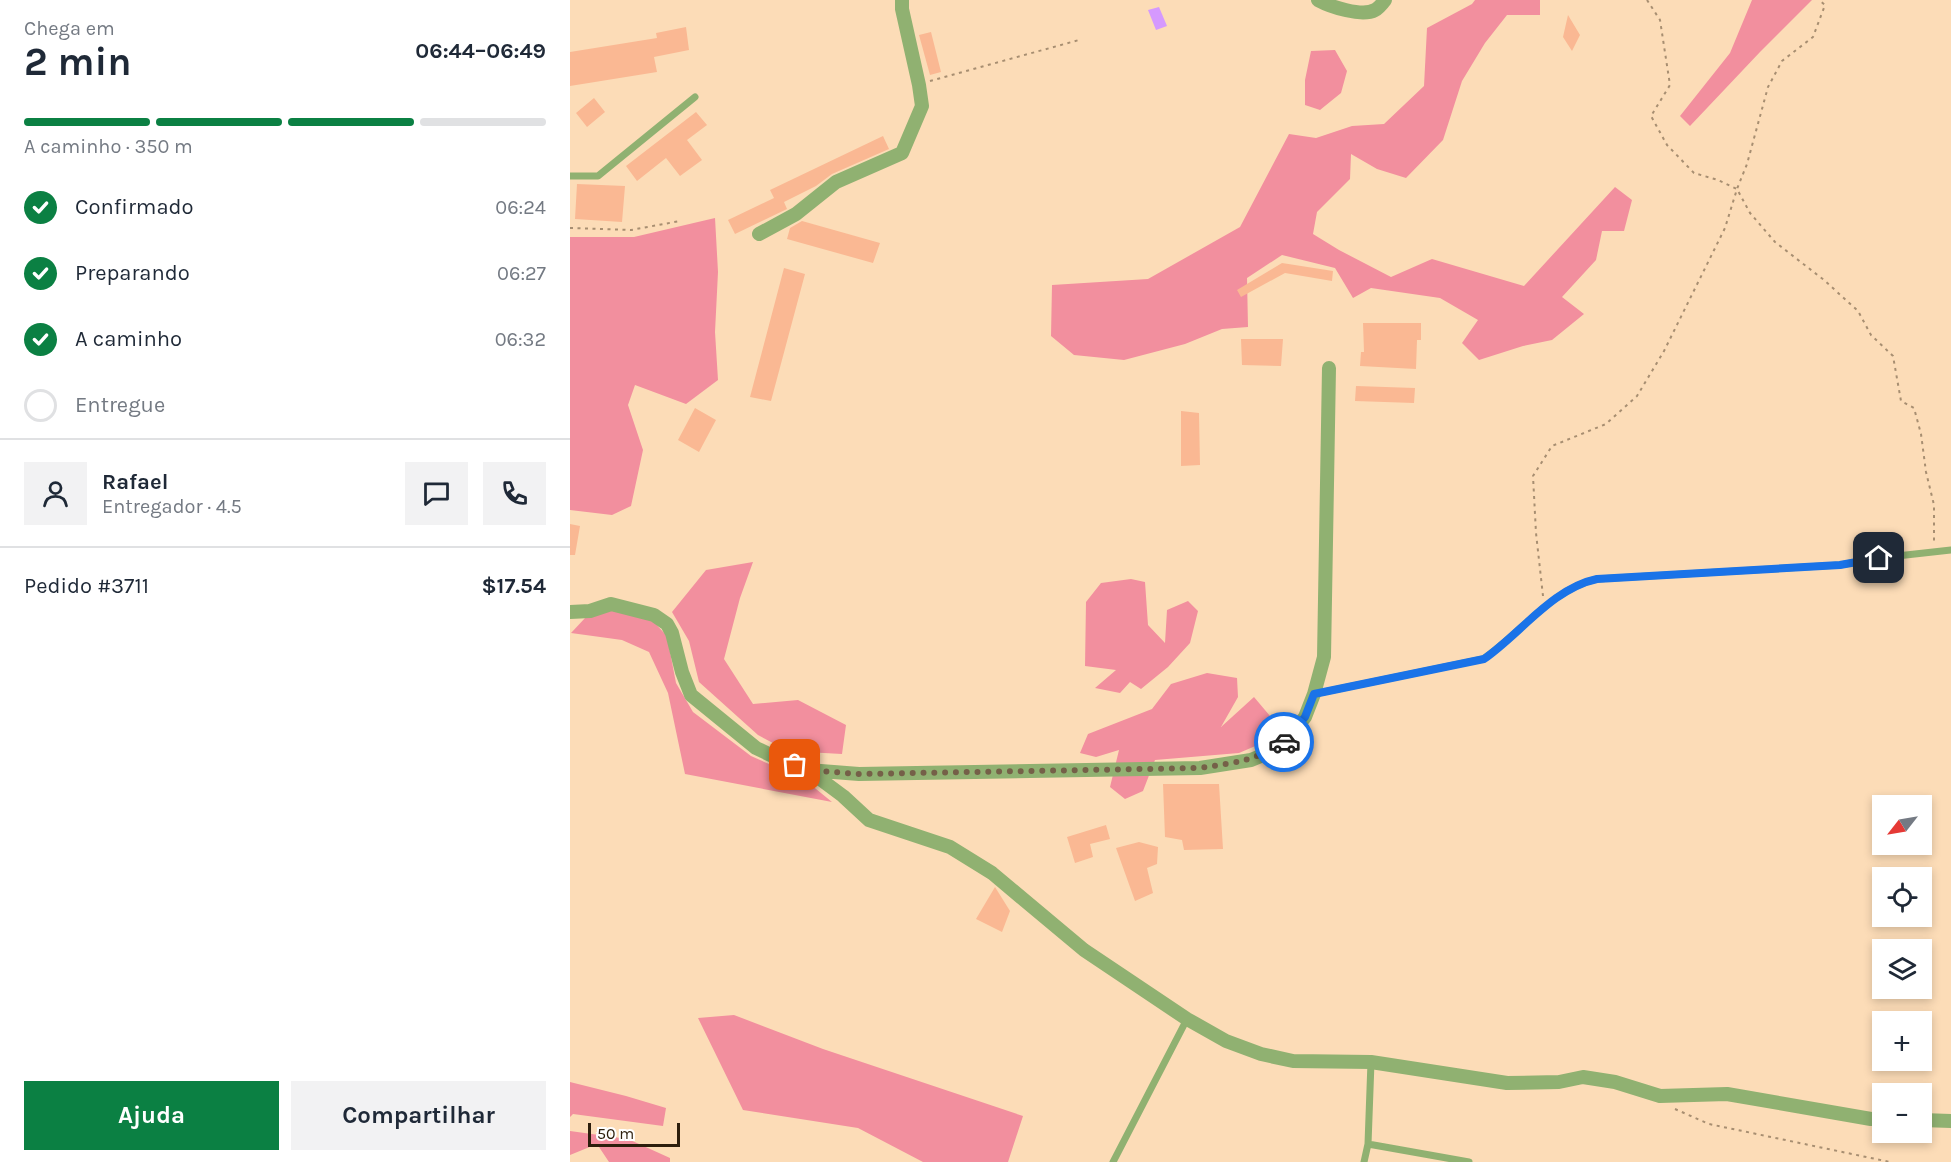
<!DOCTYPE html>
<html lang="pt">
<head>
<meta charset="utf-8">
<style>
	:root { --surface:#fff; --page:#f2f2f3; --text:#1f2937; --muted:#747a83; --line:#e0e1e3; --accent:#0b8043 }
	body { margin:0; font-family:Karla,sans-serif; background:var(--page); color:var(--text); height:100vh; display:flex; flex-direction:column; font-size:22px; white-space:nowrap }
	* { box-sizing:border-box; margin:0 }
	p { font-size:20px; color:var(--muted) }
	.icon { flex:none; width:33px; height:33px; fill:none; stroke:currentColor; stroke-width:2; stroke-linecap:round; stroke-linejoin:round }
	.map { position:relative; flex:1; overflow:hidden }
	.side { display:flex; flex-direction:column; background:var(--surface); width:570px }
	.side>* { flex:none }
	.needle { width:39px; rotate:239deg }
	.controls { position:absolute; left:1302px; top:795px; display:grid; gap:12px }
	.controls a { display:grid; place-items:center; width:60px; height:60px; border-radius:0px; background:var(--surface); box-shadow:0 3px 9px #0003; font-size:30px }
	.scale { position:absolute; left:18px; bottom:15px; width:92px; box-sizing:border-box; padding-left:6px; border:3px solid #2d1e0c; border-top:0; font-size:16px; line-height:21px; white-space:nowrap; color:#2d1e0c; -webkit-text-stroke:4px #fff; paint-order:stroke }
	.pin { position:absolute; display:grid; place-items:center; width:51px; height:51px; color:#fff; margin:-26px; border-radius:12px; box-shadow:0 3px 9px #0006 }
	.courier { position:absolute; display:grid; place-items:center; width:60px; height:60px; margin:-30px; border:4px solid #1a73e8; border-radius:50%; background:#fff; color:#222; box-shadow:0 2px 8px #0007 }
	.summary em { font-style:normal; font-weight:700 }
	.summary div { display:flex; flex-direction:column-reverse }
	.summary { display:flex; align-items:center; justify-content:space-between; height:102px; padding:0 24px }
	h1 { font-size:39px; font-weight:700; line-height:45px }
	.bar { display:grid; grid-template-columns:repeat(4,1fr); gap:9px 6px; align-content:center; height:72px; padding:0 24px }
	.bar i { height:8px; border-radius:4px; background:var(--line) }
	.bar .current { background:var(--accent) }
	.bar p { grid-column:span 4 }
	.line { display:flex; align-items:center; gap:15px; padding:0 24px; border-top:2px solid var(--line) }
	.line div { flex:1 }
	.round { display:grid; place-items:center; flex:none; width:63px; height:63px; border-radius:0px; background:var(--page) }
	ol { padding:0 24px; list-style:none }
	li { display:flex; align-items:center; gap:18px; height:66px }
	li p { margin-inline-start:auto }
	li .icon { padding:6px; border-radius:50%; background:var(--accent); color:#fff; stroke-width:4 }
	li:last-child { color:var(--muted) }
	li i { width:33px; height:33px; border:3px solid var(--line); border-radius:50% }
	.cta { display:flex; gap:12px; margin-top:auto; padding:12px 24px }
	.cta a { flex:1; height:69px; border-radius:0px; background:var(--accent); color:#fff; font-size:24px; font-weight:700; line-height:69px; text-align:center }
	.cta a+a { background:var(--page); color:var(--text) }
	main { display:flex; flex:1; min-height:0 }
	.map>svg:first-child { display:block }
	.green { fill:#f28f9e }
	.water { fill:#d599fe }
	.building { fill:#fab893 }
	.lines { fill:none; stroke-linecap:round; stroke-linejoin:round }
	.path { stroke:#a78e71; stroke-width:2; stroke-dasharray:3 4.5; stroke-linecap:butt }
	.lane { stroke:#90b171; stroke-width:7 }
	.street { stroke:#90b171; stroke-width:14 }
	.done { stroke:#756048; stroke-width:6; stroke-dasharray:0 10.8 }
	.route { stroke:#1a73e8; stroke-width:8 }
</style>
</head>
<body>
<main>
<section class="side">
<div class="summary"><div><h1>2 min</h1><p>Chega em</p></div><em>06:44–06:49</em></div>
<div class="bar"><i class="current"></i><i class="current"></i><i class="current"></i><i></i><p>A caminho · 350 m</p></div>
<ol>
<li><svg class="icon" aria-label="check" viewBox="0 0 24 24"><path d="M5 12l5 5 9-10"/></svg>Confirmado<p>06:24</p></li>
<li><svg class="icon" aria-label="check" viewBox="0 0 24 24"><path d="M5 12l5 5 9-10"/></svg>Preparando<p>06:27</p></li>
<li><svg class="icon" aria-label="check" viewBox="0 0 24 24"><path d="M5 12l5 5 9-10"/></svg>A caminho<p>06:32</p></li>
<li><i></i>Entregue</li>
</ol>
<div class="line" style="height:108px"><a class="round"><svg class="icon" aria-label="person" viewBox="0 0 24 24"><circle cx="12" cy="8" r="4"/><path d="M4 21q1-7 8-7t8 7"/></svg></a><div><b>Rafael</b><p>Entregador · 4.5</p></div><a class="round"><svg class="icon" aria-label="chat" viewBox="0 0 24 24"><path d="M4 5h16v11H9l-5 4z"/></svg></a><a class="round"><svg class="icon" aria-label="phone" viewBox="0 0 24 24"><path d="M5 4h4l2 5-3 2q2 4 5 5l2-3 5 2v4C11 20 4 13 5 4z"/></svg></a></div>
<div class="line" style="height:78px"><div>Pedido #3711</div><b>$17.54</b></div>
<div class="cta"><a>Ajuda</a><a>Compartilhar</a></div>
</section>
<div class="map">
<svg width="1381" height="1162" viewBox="0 0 1381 1162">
	<rect width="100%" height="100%" fill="#fcdcb7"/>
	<path class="green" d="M905 0H970V15H937L915 43 892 81 873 140 836 178 807 169 781 154 780 179 747 212 743 234 769 250 821 277 862 259 954 286 1045 187 1062 200 1054 231H1032L1026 260 992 297 1014 314 982 340 953 346 909 360 892 343 908 320 870 298 801 288 783 298 765 268 712 255 677 278 678 327 652 329 615 344 554 360 504 355 481 336 482 285 578 279 670 227 719 134 746 138 782 126 814 124 854 86 857 28 902 4Z
		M1182 0H1242L1190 52 1120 126 1110 116 1160 53Z
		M765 50 777 71 771 93 750 110 735 105V80L741 51Z
		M145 218 148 272 145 332 148 380 116 404 65 385 58 405 73 450 61 506 42 515 0 510V237H64Z
		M183 562 170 598 154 659 183 704 228 700 276 725 272 754 218 751 188 735 129 682 119 641 102 612 136 570Z
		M561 579 575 582 578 625 595 643 597 610 618 601 628 611 620 643 598 667 571 689 560 682 550 693 525 688 546 670 515 666 516 602 531 583Z
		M54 610 83 621 97 636 106 683 123 712 181 756 235 780 262 802 115 774 98 693 79 652 52 640 1 633 16 617 40 611Z
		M637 673 667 678 668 697 651 727 684 697 700 716 721 714 710 734 697 728 690 744 669 753 585 760 573 791 555 799 540 787 549 750 526 757 510 753 518 734 582 709 601 684Z
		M164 1015 253 1049 453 1116 438 1162H353L288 1128 173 1110 128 1018Z
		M0 1082 56 1096 96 1108 93 1126 3 1114 0 1117Z
		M0 1131 58 1139 100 1158V1162H39L27 1144 0 1155Z"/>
	<path class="water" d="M589 7 597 26 586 30 578 10Z"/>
	<path class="building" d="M998 15 1010 35 1002 51 993 37Z
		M116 27 119 50 84 57 87 72 0 86V52L87 38 86 33Z
		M361 32 371 72 360 75 349 35Z
		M24 98 35 112 17 127 6 113Z
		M126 112 137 125 117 140 132 160 110 176 96 158 67 181 56 166Z
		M313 136 319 149 262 174 246 186 214 202 217 209 165 234 158 220 204 198 200 190Z
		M7 184 55 186 52 222 5 219Z
		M232 221 310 243 303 263 217 239 220 228Z
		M712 263 763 271 762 281 715 273 671 297 667 290Z
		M214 268 235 274 201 401 180 397Z
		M793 323H851V340H847L846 369 790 366 791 352H794Z
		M671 339H713L711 366 672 365Z
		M786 386 845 388 844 403 785 401Z
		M125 408 146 420 129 452 108 440Z
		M611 411 629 413 630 465 611 466Z
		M0 524 10 526 5 555H0Z
		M593 784H649L653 849 614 850 612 840 595 837Z
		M536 825 540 839 520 844 523 857 505 863 497 837Z
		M569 842 588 847 587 864 577 868 583 893 565 901 546 848Z
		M425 887 440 911 432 932 406 919Z"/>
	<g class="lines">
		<path class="path" d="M1077 0 1090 20 1100 85 1081 116 1097 145 1124 173 1148 180 1167 189 1180 213 1205 242 1254 280 1288 311 1301 335 1323 356 1331 401 1344 408 1351 434 1356 472 1364 505V543
			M360 81 509 40
			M0 228 61 230 110 221
			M973 596 966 533 963 476 982 446 1036 424 1067 396 1094 351 1155 228 1167 189 1177 164 1198 87 1212 61 1243 37 1255 5 1249 0
			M1105 1109 1139 1124 1320 1162"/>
		<path class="lane" d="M0 176H28L125 97
			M744 694 913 659C950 634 983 588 1027 579L1270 565 1309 558 1381 550
			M798 1144 899 1162
			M543 1162 617 1019
			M794 1162 798 1144 801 1062"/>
		<path class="street" d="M748 0C761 7 792 17 805 10 809 8 812 4 815 0
			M189 234 226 214 266 182 332 153 352 106 349 85 332 9V0
			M0 612 20 611 41 604 84 615 97 624 102 633 112 672 121 695 186 748 211 760 238 770 289 774 630 768 681 760 698 753 716 741 735 717 744 694 754 657 759 368
			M238 770 273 796 299 820 380 847 422 873 514 950 617 1019 656 1041 691 1054 723 1061 801 1062 937 1083 989 1082 1013 1077 1045 1082 1090 1096 1157 1094 1301 1119H1312
			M1352 1120 1381 1121"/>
	</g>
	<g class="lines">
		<path class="done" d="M225 765 238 770 289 774 630 768C664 763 685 761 714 742"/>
		<path class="route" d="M714 742 735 717 744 694 914 659C950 634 983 588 1027 579L1270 565 1309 558"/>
	</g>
</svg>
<div class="controls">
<a><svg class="needle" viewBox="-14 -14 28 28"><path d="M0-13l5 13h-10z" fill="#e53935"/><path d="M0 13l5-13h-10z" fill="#747a83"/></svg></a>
<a><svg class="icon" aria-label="locate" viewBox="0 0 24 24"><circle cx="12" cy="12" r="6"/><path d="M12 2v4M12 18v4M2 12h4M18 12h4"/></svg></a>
<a><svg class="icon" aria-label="layers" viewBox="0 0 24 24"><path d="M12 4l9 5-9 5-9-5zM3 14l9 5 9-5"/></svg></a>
<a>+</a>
<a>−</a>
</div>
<div class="scale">50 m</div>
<div class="pin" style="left:225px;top:765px;background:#ea580c"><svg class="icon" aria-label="bag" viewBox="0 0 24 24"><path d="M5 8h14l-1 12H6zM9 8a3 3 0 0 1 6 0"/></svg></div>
<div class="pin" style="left:1309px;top:558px;background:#1f2937"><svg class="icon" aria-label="home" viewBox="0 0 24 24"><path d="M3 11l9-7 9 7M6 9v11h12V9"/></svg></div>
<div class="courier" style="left:714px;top:742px"><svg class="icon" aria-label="car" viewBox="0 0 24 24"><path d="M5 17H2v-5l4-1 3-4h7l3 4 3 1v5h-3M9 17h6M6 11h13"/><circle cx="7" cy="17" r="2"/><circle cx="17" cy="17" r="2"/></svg></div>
</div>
</main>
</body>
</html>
